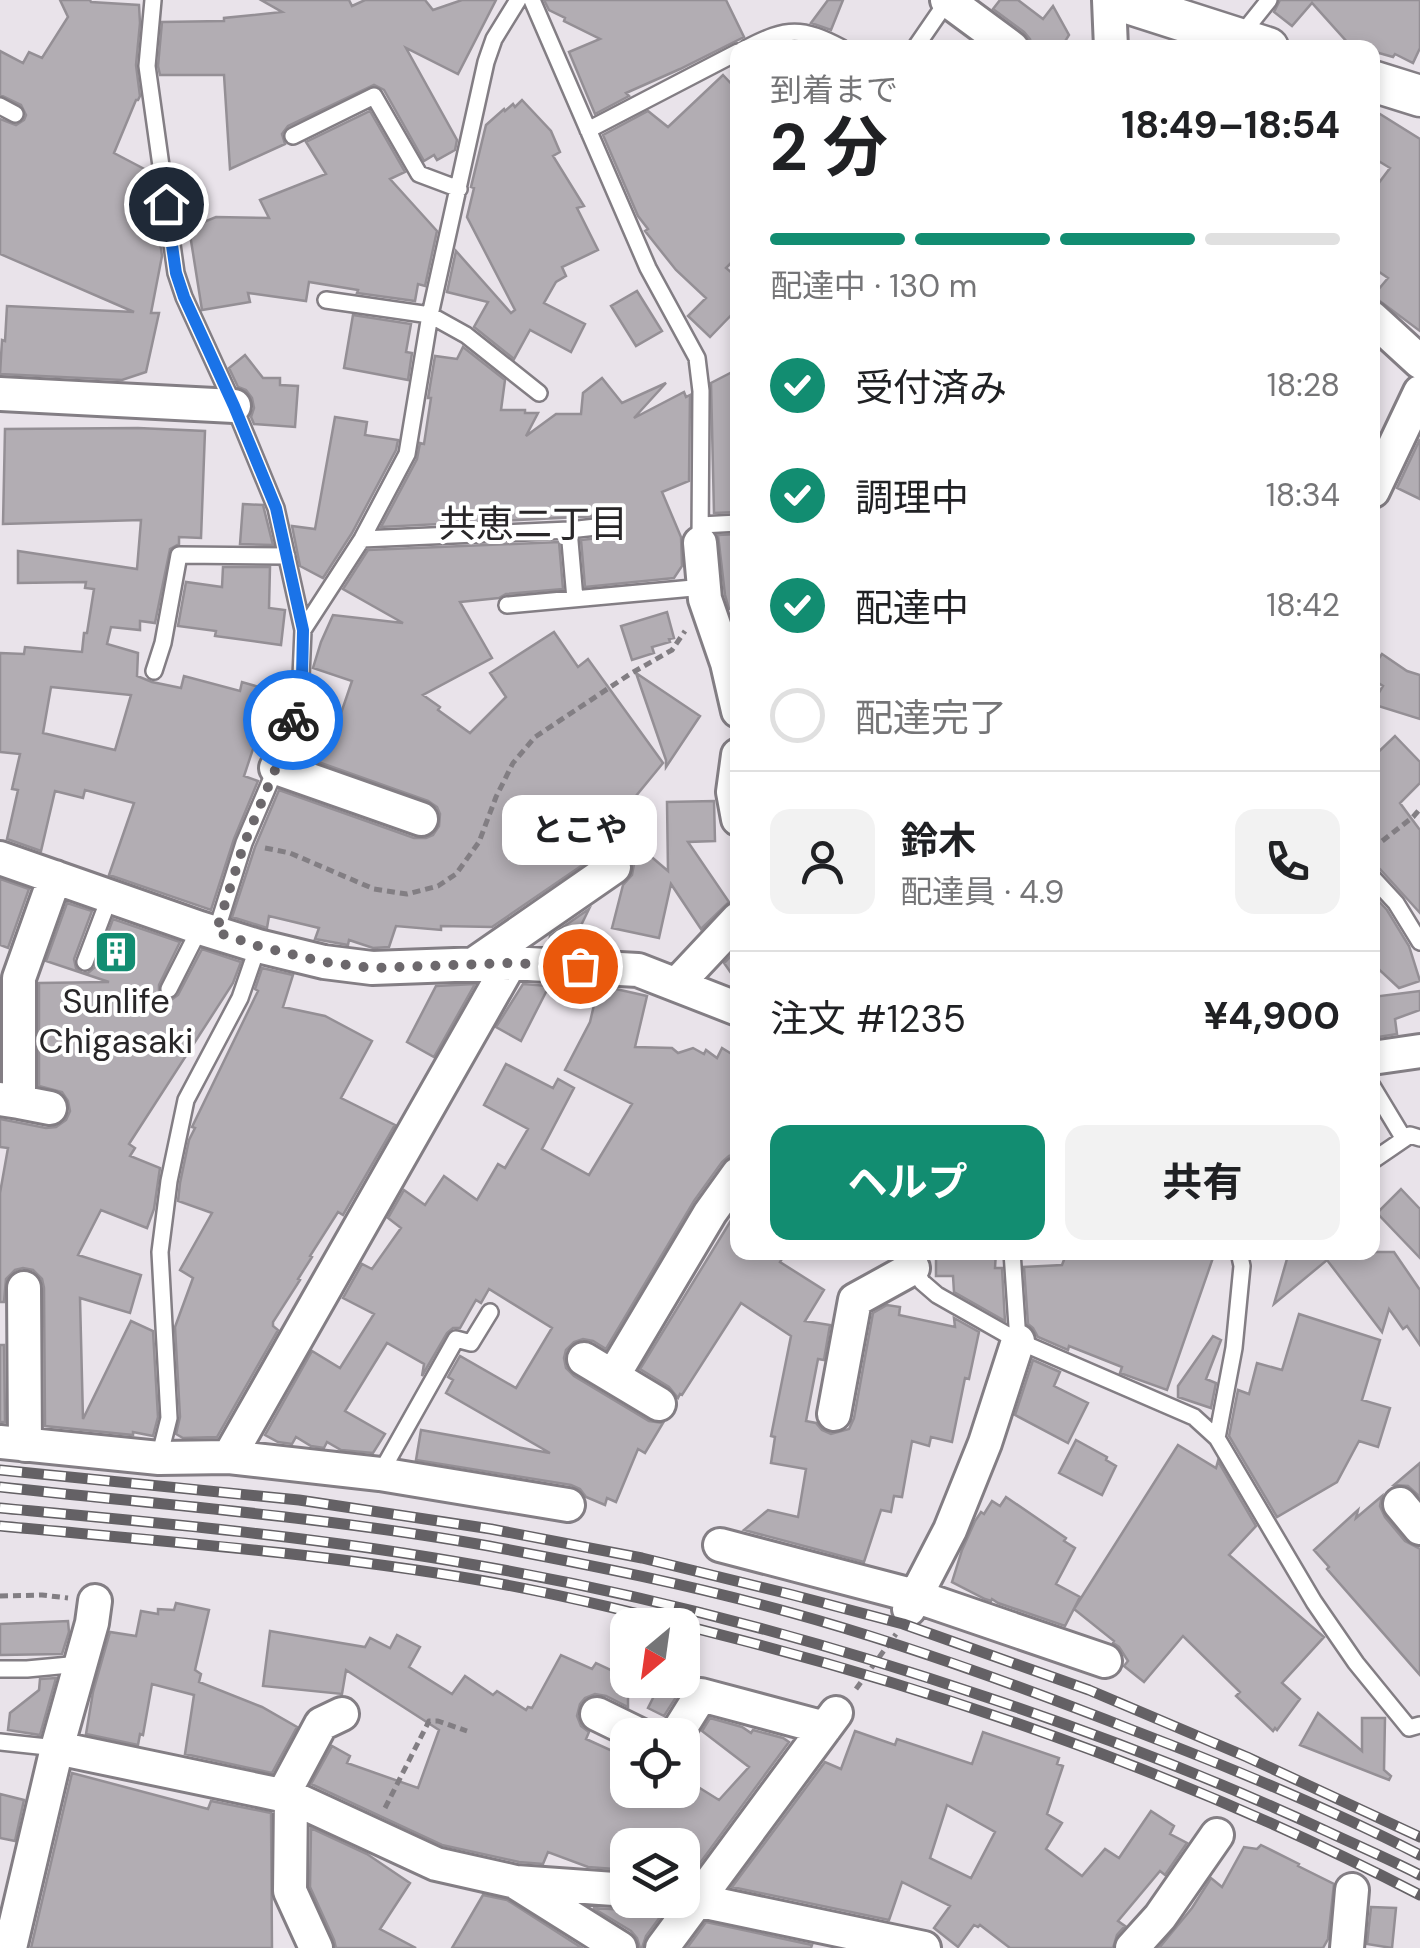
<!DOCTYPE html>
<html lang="ja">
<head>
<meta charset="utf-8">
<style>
	:root { --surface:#fff; --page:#f2f2f2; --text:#202124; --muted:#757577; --line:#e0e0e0; --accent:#128d71 }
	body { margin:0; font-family:"DM Sans","Noto Sans JP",sans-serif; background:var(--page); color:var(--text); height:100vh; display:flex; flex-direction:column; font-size:38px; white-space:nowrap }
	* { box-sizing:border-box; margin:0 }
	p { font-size:32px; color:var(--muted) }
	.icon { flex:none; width:55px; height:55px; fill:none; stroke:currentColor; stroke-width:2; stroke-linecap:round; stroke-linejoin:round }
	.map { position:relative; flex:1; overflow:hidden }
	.sheet { position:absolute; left:730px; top:40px; width:650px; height:1220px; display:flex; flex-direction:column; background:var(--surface); border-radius:20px; box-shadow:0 5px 15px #0003 }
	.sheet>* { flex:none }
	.needle { width:65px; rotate:209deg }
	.fabs { position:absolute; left:610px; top:1608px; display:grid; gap:20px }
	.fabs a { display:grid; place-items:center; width:90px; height:90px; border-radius:20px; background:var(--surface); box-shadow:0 5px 15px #0003; font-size:50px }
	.pin { position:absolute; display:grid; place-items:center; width:85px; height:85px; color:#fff; margin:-42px; border:5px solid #fff; border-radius:50%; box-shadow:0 2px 10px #0007 }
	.courier { position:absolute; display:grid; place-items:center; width:100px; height:100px; margin:-50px; border:8px solid #1a73e8; border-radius:50%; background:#fff; color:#222; box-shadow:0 2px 12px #0007 }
	.bubble { position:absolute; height:70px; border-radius:20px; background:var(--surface); box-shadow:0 5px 15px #0003; font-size:32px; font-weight:700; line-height:70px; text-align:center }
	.head em { font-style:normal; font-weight:700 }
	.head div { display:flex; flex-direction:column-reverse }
	.head { display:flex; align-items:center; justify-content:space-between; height:170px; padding:0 40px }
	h1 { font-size:65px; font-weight:700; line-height:75px }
	.bar { display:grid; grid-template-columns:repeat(4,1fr); gap:15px 10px; align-content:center; height:120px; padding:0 40px }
	.bar i { height:12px; border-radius:8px; background:var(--line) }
	.bar .on { background:var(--accent) }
	.bar p { grid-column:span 4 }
	.line { display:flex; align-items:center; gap:25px; padding:0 40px; border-top:2px solid var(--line) }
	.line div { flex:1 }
	.round { display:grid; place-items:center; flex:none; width:105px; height:105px; border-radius:20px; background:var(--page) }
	ol { padding:0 40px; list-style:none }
	li { display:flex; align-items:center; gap:30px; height:110px }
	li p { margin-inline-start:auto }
	li .icon { padding:10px; border-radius:50%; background:var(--accent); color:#fff; stroke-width:4 }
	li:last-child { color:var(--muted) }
	li i { width:55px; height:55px; border:5px solid var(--line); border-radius:50% }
	.button { display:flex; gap:20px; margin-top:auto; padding:20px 40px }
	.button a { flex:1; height:115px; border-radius:20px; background:var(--accent); color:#fff; font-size:40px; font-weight:700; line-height:115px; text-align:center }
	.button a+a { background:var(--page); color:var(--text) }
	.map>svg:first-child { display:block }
	.building { fill:#b2adb3; stroke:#948f95; stroke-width:2.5; fill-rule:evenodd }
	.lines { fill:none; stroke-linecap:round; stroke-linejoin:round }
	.service-casing { stroke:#837e84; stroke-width:20 }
	.minor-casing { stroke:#837e84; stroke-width:38 }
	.tertiary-casing { stroke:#837e84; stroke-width:45 }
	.path { stroke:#827e83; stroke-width:5; stroke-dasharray:8 5; stroke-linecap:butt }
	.service { stroke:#fff; stroke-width:15 }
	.minor { stroke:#fff; stroke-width:32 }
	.tertiary { stroke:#fff; stroke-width:40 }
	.rail-casing { stroke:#646165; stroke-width:11 }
	.rail { stroke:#fff; stroke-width:8; stroke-dasharray:22; stroke-linecap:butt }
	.done { stroke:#6c686c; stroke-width:10; stroke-dasharray:0 18 }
	.route { stroke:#1a73e8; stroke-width:12 }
	.labels { text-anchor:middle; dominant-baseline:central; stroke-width:8; stroke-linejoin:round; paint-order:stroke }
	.poi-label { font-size:35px; fill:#282628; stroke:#fff }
	.neighbourhood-label { font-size:38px; fill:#282628; stroke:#fff }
</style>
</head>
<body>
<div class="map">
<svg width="1420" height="1948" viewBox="0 0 1420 1948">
	<rect width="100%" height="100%" fill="#e9e3ea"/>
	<path class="building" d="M60 0H90L91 2 139 5 140 23 136 65 140 96 138 100H136L114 153 150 172 147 178 152 180 150 185 153 192 142 213 139 215H141L139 220H149L161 248 162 256 151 313H159L146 372 122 380 0 374 2 340 5 341 7 306 134 312 0 254V119L16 125 24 120 26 115 21 105 0 95V51L23 63 29 52 42 58 68 17Z
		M261 0H349L352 6 365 0H425L433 10 462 0H496L458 74 406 48 457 140 455 150 437 160 434 155 424 161 384 90 374 85 288 126 282 134 285 144 230 169 224 75H160L158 66 162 22 224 21V18L282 12Z
		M544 0H726L744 37 680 69 626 93 629 96 595 114 569 52 600 39 564 21 565 18 549 10Z
		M828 0H843L831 30 811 23Z
		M1000 0H1018L1043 19 1053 6 1069 35 1061 48H1032L1030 39 1024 32 993 9Z
		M1280 0H1420V48L1413 63 1395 54 1393 57 1372 51V48L1349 44 1312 3 1292 26 1274 12Z
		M723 75 738 91V256L726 268 738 278V308L710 337 688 316 706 298 676 270 645 231 648 229 638 216 603 135 648 111 668 127Z
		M522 100 551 131 560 152 553 156 584 206 577 208 598 250 562 267 566 276 556 282 544 303 585 324 571 352 530 330 514 359 474 327 488 302 447 292 456 251 511 313 515 310 467 217 474 188 471 187 486 125 504 109 505 111 513 104 515 107Z
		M1372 109 1420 139V331L1373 296 1388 278 1372 267V192L1390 168 1372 157Z
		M370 111 405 172 390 179 437 231 425 286 418 284 415 301 357 293 358 290 309 282 306 301 248 293 250 302 202 310 189 228 216 217 269 218 260 200 326 174 306 142Z
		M637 291 662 331 636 346 611 306Z
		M353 315 411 324 406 352 412 353 408 380 344 368Z
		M463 347 505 380 501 410H525V413H538L526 436 556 414H581L583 393 602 378 622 403 666 383 634 418 684 392 686 397 690 395 689 481 662 492 681 537 682 566 674 578 585 587 581 540 598 538 606 532 607 525 600 516 381 527 417 459 420 443 424 444 431 398H428L435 356 457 359Z
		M245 355 263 378H280V385L298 386 295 427 254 424 251 417 254 408 252 398 246 390 238 387 229 368Z
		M738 369V512L714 513 711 383Z
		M335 417 367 422 365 435 398 440 396 450 352 533 323 578 300 566 292 526 315 529Z
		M138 428 205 431 201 538 179 537V544L170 549 155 623 140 621V630L111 627 107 644 138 653 137 676 152 682 181 688 184 676 240 691 242 682 276 692 271 738 258 734 244 776 258 781 234 839 211 910 109 875 134 803 85 790 83 798 55 791 41 851 7 839 18 790 12 789 20 754 0 752V653L24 654 25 647 82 652 84 633H87L94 589 85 588 86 582 18 583V551L137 569 141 520 3 524 5 429ZM51 687 131 695 115 750 43 733Z
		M1420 439V499L1397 488Z
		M243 504 263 505 273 545 240 544Z
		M738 534V608L729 609 725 595 718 535Z
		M559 542 563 589 506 594 499 598 460 602 492 658 423 695 440 707 438 710 470 733 506 697 490 673 554 632 578 667 588 659 663 763 613 824 625 835 619 848 611 847 603 851 492 927 441 926V930L396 926 389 947 373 948 349 940 348 945 315 939 319 928 269 916 267 928 232 917 255 847 279 790 414 838H426L433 835 439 826 440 814 437 807 428 801 307 758 315 735 322 738 325 728 335 731 352 681 313 668 321 642 333 615 403 623 343 589 368 550Z
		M223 567H270L269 608 285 610 281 645 215 636 216 631 178 626 186 582 222 587Z
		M667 612 674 638 669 639 670 642 652 647 654 653 632 660 621 626Z
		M1382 654 1407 671 1420 675V719L1372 704 1383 686 1372 679V668Z
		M636 673 700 716 666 767V760Z
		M1395 736 1420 762V783L1400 803 1420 830V913L1380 869 1372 866V758Z
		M714 801 715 841 688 842 729 902 701 929 671 884 659 938 612 928 623 885 632 875 634 864 630 855 634 842 668 871 667 802Z
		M0 879 29 889 8 948 0 945Z
		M1372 894 1387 910 1409 946 1420 981 1399 988 1372 963Z
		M67 903 92 911 74 959 76 968 82 973H88L95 967 113 919 180 942 159 985V994L165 999 171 1000 178 995 202 949 241 962 233 983 129 1144 135 1148 130 1156 160 1168 154 1209 147 1228 101 1210 78 1255 141 1275 130 1313 80 1298 83 1419 131 1321 153 1331 158 1417 153 1436 133 1432V1435L45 1426 44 1288 42 1279 33 1270 23 1268 15 1270 6 1279 4 1302H0V1193L8 1148 0 1147V1119L46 1128 56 1127 66 1120 70 1111 68 1101 62 1092 39 1086V983L109 982 46 961Z
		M589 909 571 946 549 945 550 936Z
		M738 949V983L724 963Z
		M262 968 293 975 283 1007 325 1016 372 1041 341 1098 395 1125 343 1215 338 1212 310 1256 312 1257 298 1279 300 1280 273 1322V1326L278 1330 217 1437 183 1438 176 1434 180 1417 175 1327 193 1278 180 1270 212 1213 178 1201 180 1183 189 1140 195 1128 192 1127 258 991 255 989Z
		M475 984 434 1057 407 1042 436 986Z
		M523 984 549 986 521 1041 496 1027Z
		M598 988 616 989 647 996 635 1047 672 1048 678 1053 693 1048 704 1054 706 1050 717 1058 722 1048 738 1058V1154L729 1156 722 1162 694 1201 606 1349 593 1341 583 1339 574 1342 566 1350 564 1358 566 1368 574 1376 649 1421 663 1423 645 1453 638 1449 616 1502 607 1498 605 1505 586 1497 580 1489 571 1485 416 1460 421 1430 550 1453 446 1393 453 1380 448 1377 460 1356 516 1388 552 1328 489 1289 481 1303 476 1300 460 1328H453L447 1333 422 1376 424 1364 387 1343 345 1411 385 1434 373 1453 341 1450 327 1442 324 1448 311 1446 296 1437 292 1444 278 1442 265 1435 312 1351 340 1368 374 1314 343 1298 362 1264 372 1269 401 1228 388 1218 404 1190 425 1205 444 1176 477 1200 498 1164 505 1168 528 1129 484 1105 506 1064 553 1088 558 1079 574 1088 542 1149 589 1175 632 1104 565 1070 590 1022Z
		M1420 991V1010L1395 1019 1397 1034 1372 1038V997Z
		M1401 1189 1420 1209V1258L1377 1213Z
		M738 1209V1252H786L780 1262 824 1290 805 1321 830 1325 824 1360 818 1359 806 1421 816 1423 822 1430 831 1434 849 1429 854 1418 873 1313 887 1305 900 1307 899 1315 955 1327 954 1318 979 1332 969 1379 965 1378 952 1442 931 1437 929 1446 912 1441 902 1497 894 1496 891 1512 881 1510 864 1562 744 1530 768 1510 798 1517 806 1469 771 1463 775 1437 771 1436 791 1336 741 1303 682 1395 680 1394 678 1398 669 1387 640 1369Z
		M936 1252H996L995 1268H1002L1005 1321 954 1292 953 1276H936Z
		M1067 1252H1215L1167 1390 1120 1373 1122 1367 1069 1346 1068 1350 1038 1337 1033 1328 1028 1324 1024 1267 1062 1265Z
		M1289 1252H1394L1420 1290V1345L1407 1326 1403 1329 1389 1309 1382 1332 1327 1260 1274 1304Z
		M1299 1314 1380 1340 1362 1400 1390 1408 1378 1447 1359 1441 1337 1482 1277 1517 1229 1436 1238 1390 1249 1394 1257 1363 1282 1370Z
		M1213 1336 1221 1340 1206 1379 1216 1383 1211 1408 1178 1397V1386Z
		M0 1345H4L5 1422H0Z
		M1033 1360 1060 1372 1054 1386 1088 1403 1068 1443 1015 1415Z
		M1076 1440 1107 1457 1106 1460 1116 1466 1102 1495 1059 1473Z
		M1178 1445 1216 1468 1218 1461 1256 1526 1229 1555 1324 1637 1282 1683 1300 1699 1277 1730 1275 1728 1273 1731 1236 1696 1240 1692 1183 1636 1144 1682 1124 1666 1128 1661 1119 1647 1113 1643 1114 1641 1074 1609Z
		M1420 1463V1497L1408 1486 1394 1485Z
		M1382 1496 1380 1506 1385 1517 1405 1541 1420 1549V1675L1327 1569 1329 1567 1314 1550 1358 1510 1356 1518Z
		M1006 1497 1066 1538 1064 1541 1075 1548 1056 1584 1080 1597 1065 1626 998 1603 992 1599 991 1601 985 1599 952 1582 962 1550 975 1521 981 1512 984 1514 992 1501 1000 1506Z
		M176 1603 209 1610 195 1670 201 1674 199 1682 262 1707 297 1727 272 1773 185 1754 194 1695 152 1684 143 1735 140 1734 138 1745 86 1734 93 1692 110 1632 136 1636 141 1611 158 1614V1609L174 1610Z
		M68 1621 69 1632 62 1654 0 1655V1624Z
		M270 1631 365 1647 370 1638 390 1648 397 1635 420 1647 409 1667 452 1694 465 1676 493 1695 497 1691 526 1710 528 1707 532 1708 561 1655 592 1669 596 1663 628 1678V1707L606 1696 595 1694 585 1698 580 1704 577 1716 581 1726 589 1732 586 1739 628 1758V1790H682V1777L719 1800 749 1767 702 1731 710 1718 742 1727 751 1733 753 1730 783 1738 789 1742 689 1878H682V1845H628V1870L588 1867 548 1852 543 1864 519 1862 442 1845 311 1784 332 1746 350 1756 347 1763 418 1788 439 1730 346 1670 342 1694 263 1686Z
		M56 1678 40 1735 8 1730 10 1713 39 1690 40 1679Z
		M636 1680H655L680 1691 664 1716 648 1708 654 1696 635 1682Z
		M1318 1713 1362 1751V1718H1385L1384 1770 1391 1776 1389 1780 1300 1745Z
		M855 1731 895 1745 897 1739 972 1764 983 1732 1059 1758 1057 1764 1063 1766 1047 1814 1062 1823 1046 1849 1082 1876 1105 1849 1119 1858 1151 1811 1174 1826 1170 1834 1187 1843 1165 1875 1160 1871 1118 1921 1125 1926 1117 1935 1113 1948H1010L980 1925 978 1927 974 1925 958 1947 934 1928 950 1906 902 1882 889 1920 732 1887 825 1762 841 1769ZM947 1805 995 1832 971 1878 930 1858Z
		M72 1773 208 1809 211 1801 271 1813 272 1948H31Z
		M0 1794 24 1800 15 1841 0 1838Z
		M311 1828 367 1854 410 1883 380 1929 416 1948H336L334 1940 310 1887Z
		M1261 1845 1299 1864 1298 1866 1334 1884 1328 1939 1323 1948H1159L1192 1908 1211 1878 1222 1887 1244 1847 1257 1849Z
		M483 1895 507 1900 582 1948H452Z
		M645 1901 663 1913 646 1936 642 1948H640L637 1938 631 1931 593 1908 628 1910 638 1907Z
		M1371 1907 1396 1908 1392 1948 1367 1944Z
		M706 1922 812 1945 811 1948H687Z"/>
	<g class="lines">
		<g class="service-casing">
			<path id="service" d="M153 0 147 66 176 273 184 297 234 406 276 508 303 630 301 677 291 733 244 843 216 932
				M532 0 648 268 697 358 701 391 700 543
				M1241 35 1269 0
				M747 48C787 27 802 27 842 48
				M915 48 948 0
				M0 106 15 114
				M588 130 738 52
				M293 136 374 96 419 174 459 189
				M326 300 430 315 466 335 539 393
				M701 525 738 523
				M569 530 596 527
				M362 539 569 530 575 599
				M507 605 704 587
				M303 630 362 539 407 454 430 315 486 62 494 39 518 0
				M154 671 163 643 179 555 287 556
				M1372 877 1396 903 1420 942
				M85 962 110 896
				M169 989 200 928
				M1372 1086 1404 1139
				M1372 1161 1410 1135 1420 1138
				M905 1252 922 1282 937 1295 1018 1341 1194 1417 1217 1438
				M1012 1252 1018 1341
				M1239 1252 1242 1266 1234 1348 1217 1438 1314 1602 1356 1663 1409 1728 1420 1725
				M159 1458 169 1418 160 1252 169 1181 186 1100 240 998 258 946
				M380 1474 456 1339 471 1343 490 1312
				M0 1669H27L80 1664
				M0 1742 57 1748"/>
		</g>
		<g class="minor-casing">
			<path id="minor" d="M947 0 1012 48
				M1109 0 1111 48
				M1372 318 1420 362
				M0 394 234 406
				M1373 491 1420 392
				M700 543 705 599 727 663 738 711
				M738 755 733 792 738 819
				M276 768 421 819
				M0 858 200 928 258 946 324 962 372 968 510 963 638 970 738 1009
				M477 962 614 867
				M677 984 738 919
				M1372 1058 1420 1051
				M0 1099 19 1102V978L55 877
				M19 1102 50 1108
				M24 1288 25 1445
				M584 1359 659 1404
				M613 1376 710 1213 738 1174
				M834 1414 855 1300 913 1268
				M0 1442 159 1458 229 1457 380 1474 568 1505
				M229 1457 510 963
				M1400 1504 1420 1528
				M720 1545 915 1596 1105 1661
				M909 1609 950 1530 985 1443 1018 1341
				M597 1714 640 1735
				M676 1735 701 1695 825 1728
				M57 1748 291 1797 436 1864 516 1882 628 1890
				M283 1795 321 1724 342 1714
				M291 1797 290 1891 316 1948
				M518 1884 620 1948
				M682 1897 924 1948
				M10 1948 57 1748 92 1623 95 1601
				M662 1948 836 1713
				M1132 1948 1160 1917 1217 1835
				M1347 1948 1352 1890"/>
		</g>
		<g class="tertiary-casing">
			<path id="tertiary" d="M1118 0 1268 48
				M1372 81 1420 96"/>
		</g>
		<path class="path" d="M265 848 290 853 374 889 407 894 438 886 456 874 479 842 496 797 513 763 535 737 630 674 672 650 685 631
			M1372 849 1413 817 1420 809
			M0 1596 42 1595 68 1598
			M856 1689 896 1634
			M385 1808 429 1721H438L467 1731"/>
		<use href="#service" class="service"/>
		<use href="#minor" class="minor"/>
		<use href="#tertiary" class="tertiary"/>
		<g class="rail-casing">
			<path id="rail" d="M0 1470 299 1500 491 1529 642 1558 793 1595 903 1624 1089 1690 1247 1757 1420 1837
				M0 1487C163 1505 327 1517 489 1546 590 1565 692 1585 792 1613 908 1645 1023 1687 1135 1731 1232 1768 1328 1808 1420 1855
				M0 1508C161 1523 322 1537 481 1566 653 1596 821 1641 986 1697 1101 1735 1214 1779 1324 1830 1356 1845 1389 1859 1420 1875
				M0 1526C160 1541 321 1553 479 1580 566 1595 652 1617 737 1639 972 1700 1204 1783 1420 1895"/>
		</g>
		<use href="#rail" class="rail"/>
	</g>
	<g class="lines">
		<path class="done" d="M293 720 291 732 244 844 216 932 258 946 324 962 372 968 510 963 580 966"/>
		<path class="route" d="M166 204 176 273 184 297 234 406 276 508 303 630 302 678 293 720"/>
	</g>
	<defs>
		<g id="building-square" transform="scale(2.25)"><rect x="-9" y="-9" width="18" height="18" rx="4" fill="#128d71" stroke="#fff"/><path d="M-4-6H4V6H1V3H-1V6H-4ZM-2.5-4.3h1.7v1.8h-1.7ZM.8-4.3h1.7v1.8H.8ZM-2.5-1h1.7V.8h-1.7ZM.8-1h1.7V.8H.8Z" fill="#fff"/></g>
	</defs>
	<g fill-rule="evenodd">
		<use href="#building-square" x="116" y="952"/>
	</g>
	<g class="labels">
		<g class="poi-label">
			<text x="116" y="1001">Sunlife<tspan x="116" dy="40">Chigasaki</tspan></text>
		</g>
		<g class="neighbourhood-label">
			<text x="533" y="524">共恵二丁目</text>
		</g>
	</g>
</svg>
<div class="fabs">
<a><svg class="needle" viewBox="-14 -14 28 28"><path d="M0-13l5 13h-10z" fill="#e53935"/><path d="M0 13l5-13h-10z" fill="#757577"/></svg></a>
<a><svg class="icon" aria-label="locate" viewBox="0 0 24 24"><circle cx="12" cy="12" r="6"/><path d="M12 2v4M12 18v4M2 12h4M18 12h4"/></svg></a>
<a><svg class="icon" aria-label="layers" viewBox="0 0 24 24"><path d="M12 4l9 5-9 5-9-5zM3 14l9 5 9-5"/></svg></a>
</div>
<div class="pin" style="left:580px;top:966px;background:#ea580c"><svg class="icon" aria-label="bag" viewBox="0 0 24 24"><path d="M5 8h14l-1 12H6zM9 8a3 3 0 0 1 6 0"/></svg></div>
<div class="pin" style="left:166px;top:204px;background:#1f2937"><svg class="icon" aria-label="home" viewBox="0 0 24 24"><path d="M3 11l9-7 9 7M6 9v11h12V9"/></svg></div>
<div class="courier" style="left:293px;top:720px"><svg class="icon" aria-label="bike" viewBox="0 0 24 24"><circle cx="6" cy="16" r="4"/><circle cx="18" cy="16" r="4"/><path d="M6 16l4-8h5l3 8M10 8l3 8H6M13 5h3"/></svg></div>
<div class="bubble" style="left:502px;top:795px;width:155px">とこや</div>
<section class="sheet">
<div class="head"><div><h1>2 分</h1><p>到着まで</p></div><em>18:49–18:54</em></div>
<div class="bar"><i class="on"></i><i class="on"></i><i class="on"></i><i></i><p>配達中 · 130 m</p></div>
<ol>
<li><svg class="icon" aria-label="check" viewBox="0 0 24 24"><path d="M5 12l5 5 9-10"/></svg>受付済み<p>18:28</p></li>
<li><svg class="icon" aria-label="check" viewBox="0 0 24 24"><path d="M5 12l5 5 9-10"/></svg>調理中<p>18:34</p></li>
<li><svg class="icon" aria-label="check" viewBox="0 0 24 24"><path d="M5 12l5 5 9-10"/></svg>配達中<p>18:42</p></li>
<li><i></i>配達完了</li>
</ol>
<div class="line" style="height:180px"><a class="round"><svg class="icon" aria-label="person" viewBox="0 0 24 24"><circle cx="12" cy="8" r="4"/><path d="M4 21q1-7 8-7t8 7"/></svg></a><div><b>鈴木</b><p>配達員 · 4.9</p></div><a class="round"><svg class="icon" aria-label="phone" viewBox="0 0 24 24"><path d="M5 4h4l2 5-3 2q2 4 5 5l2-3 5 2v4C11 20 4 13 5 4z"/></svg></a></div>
<div class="line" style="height:130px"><div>注文 #1235</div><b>¥4,900</b></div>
<div class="button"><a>ヘルプ</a><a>共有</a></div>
</section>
</div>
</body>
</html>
